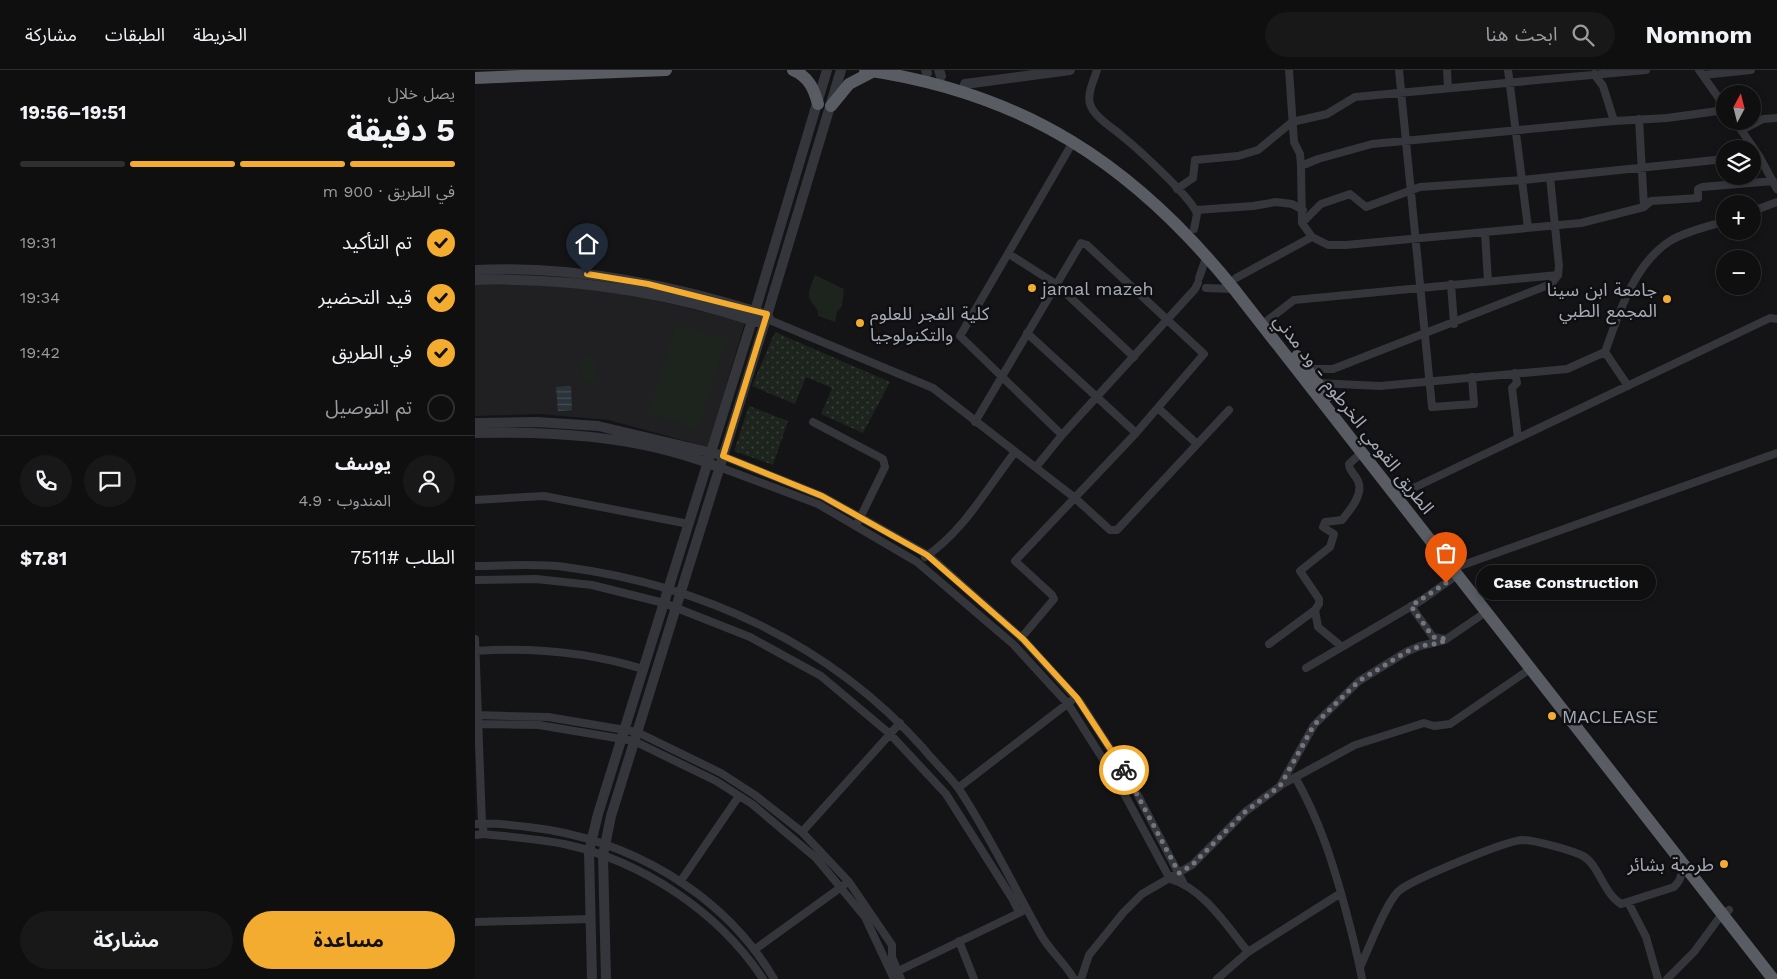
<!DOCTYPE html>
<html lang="ar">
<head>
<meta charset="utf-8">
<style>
	:root { --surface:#0f0f10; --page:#181819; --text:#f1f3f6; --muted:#9b9c9f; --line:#2f2f30; --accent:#f3ac2f }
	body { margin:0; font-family:"Work Sans","Noto Sans Arabic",sans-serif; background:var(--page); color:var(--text); direction:rtl; height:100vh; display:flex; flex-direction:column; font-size:19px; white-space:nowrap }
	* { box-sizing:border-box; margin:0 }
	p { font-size:16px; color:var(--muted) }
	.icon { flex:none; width:28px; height:28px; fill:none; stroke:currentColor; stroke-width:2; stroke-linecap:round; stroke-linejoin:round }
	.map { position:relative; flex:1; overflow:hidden; direction:ltr }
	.panel { display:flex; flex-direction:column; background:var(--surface); width:475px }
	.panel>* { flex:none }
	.needle { width:32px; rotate:7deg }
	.fabs { position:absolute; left:1241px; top:15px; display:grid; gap:10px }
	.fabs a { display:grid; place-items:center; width:45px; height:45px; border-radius:50%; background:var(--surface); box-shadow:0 2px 8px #0003,0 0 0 1px var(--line); font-size:25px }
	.pin { position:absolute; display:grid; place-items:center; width:42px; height:42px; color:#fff; margin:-51px -21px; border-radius:50% 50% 50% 0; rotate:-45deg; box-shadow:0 0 5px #0007 }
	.pin .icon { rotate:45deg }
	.courier { position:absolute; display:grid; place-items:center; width:50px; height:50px; margin:-25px; border:4px solid #f3ac2f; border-radius:50%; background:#fff; color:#222; box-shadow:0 1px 6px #0007 }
	.bubble { position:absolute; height:35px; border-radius:18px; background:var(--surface); box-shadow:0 2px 8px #0003,0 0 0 1px var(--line); font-size:16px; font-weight:700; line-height:35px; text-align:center; direction:rtl }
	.headline em { font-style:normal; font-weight:700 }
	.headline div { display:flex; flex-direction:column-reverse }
	.headline { display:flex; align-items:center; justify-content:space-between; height:85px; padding:0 20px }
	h1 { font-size:32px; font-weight:700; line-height:38px }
	.bar { display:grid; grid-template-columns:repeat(4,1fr); gap:8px 5px; align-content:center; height:60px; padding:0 20px }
	.bar i { height:6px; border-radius:4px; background:var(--line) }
	.bar .current { background:var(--accent) }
	.bar p { grid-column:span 4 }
	.line { display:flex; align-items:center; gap:12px; padding:0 20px; border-top:1px solid var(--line) }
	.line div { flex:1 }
	.round { display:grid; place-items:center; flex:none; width:52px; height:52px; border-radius:26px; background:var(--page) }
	ol { padding:0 20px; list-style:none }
	li { display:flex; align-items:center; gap:15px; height:55px }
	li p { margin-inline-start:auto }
	li .icon { padding:5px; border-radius:50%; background:var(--accent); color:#111; stroke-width:4 }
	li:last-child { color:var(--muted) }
	li i { width:28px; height:28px; border:2px solid var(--line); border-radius:50% }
	.primary-button { display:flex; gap:10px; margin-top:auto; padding:10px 20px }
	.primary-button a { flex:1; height:58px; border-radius:30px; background:var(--accent); color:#111; font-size:20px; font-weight:700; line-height:58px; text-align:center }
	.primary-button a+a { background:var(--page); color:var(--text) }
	header { display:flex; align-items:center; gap:30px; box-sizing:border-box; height:70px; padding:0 25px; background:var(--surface); border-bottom:1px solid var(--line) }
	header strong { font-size:24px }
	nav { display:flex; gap:28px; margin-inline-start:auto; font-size:18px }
	.search { width:350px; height:45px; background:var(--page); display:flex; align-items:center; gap:12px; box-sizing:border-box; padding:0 18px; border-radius:28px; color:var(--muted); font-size:19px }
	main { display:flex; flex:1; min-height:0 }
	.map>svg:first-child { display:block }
	.built { fill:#202023 }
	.grass { fill:#1c241d }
	.park { fill:url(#park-dots) }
	.water { fill:url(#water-rules) }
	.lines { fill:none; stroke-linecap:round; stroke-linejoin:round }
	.minor { stroke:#35363b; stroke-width:8 }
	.tertiary { stroke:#35363b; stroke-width:10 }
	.trunk { stroke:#595c63; stroke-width:12 }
	.done { stroke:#72767e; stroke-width:5; stroke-dasharray:0 9 }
	.route { stroke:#f3ac2f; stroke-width:6 }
	.poi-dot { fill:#f3ac2f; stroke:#0f0f11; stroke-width:2 }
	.labels { text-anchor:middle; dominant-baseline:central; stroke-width:5; stroke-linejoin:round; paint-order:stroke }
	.poi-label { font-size:18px; fill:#a5abb6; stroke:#0f0f11; text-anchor:start }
	.street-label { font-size:18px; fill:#a5abb6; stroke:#0f0f11 }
</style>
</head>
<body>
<header>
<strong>Nomnom</strong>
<div class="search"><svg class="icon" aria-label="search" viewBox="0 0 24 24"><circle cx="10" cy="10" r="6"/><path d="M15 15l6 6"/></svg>ابحث هنا</div>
<nav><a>الخريطة</a><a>الطبقات</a><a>مشاركة</a></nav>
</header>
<main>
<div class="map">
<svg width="1302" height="909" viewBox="0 0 1302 909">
	<defs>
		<pattern id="park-dots" width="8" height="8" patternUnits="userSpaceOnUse" patternTransform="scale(1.25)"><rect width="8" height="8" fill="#1c241d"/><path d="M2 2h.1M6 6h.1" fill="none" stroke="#3a413c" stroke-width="1.8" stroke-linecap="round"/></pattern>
		<pattern id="water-rules" width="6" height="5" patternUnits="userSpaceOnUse" patternTransform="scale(1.25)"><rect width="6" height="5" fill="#2a3339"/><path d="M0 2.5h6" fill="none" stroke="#464e53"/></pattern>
	</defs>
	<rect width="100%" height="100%" fill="#141416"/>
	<path class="built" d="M68 214 138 220 270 252 233 377 133 350 64 344 0 346V215Z"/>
	<path class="grass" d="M340 205 369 219 367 236 362 242 360 252 343 246C344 237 336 235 334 227 333 220 338 211 340 205Z
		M201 254 251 270 223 359 173 344Z
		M106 287H120V312H107Z"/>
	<path class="park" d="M300 262 415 312 388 363 346 344 357 318 331 307 320 334 277 316Z
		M274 336 313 351 298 395 259 381Z"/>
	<path class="water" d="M96 316 97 340 83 341 81 317Z"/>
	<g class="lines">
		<path class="minor" d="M622 0C619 10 612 23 615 34 619 47 638 58 647 66 662 78 718 129 722 144L719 159
			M814 0 819 72 825 84 826 96 827 153 837 167
			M924 0 957 337 999 334 997 307
			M972 0 973 18
			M1033 0 1053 158
			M1224 0 1250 37
			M1119 4 1128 16 1139 51
			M1228 5 1276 0
			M1164 49 1169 137
			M1260 51 1284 86 1302 119
			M1267 60 1288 49 1302 48
			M826 96 843 89 897 74 1139 51 1192 48 1250 40
			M702 119 718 108 720 90 763 86 783 80 817 52 852 44 880 27 1171 0
			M721 140 778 136 801 132 817 134 828 140
			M1278 141 1302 132
			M827 153 846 134 875 124 891 137 945 117 1048 110 1250 89
			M1010 163 1013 211
			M534 184 581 214 659 287
			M724 208 732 185
			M761 208 837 167 853 175H871L1106 153 1169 137 1176 131 1223 128V119L1227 117 1298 111
			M976 214 979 254
			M731 218 759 219
			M292 244 297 251 458 318 600 428 635 460H642L754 340
			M793 250 819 230 1083 205
			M552 263 661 363
			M831 299H858L1076 214 1083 205 1084 196 1075 107
			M1040 303 1042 313 1037 318 1043 368
			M842 313 905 316 1092 299 1130 282
			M1153 316 1130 282C1144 243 1159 194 1195 171 1211 161 1233 157 1250 151
			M683 338 721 373
			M338 352 408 389 410 397 383 452
			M500 352 606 173 612 175 729 284 661 363 540 491 577 525 579 529 546 568
			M587 365 485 266 598 72
			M248 386 347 426 453 485 548 569 605 632 654 708 708 812
			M244 397 343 434 442 492 538 574 593 634 645 716 695 809C728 818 752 856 773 882
			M561 397 587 365 720 219 723 213
			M928 423 1295 248 1302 249
			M0 430 69 426 214 454
			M450 487C489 461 512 418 540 382
			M0 496C29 496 61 493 90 497 227 515 355 574 448 678 459 692 474 705 484 719 515 766 539 817 566 865 575 881 590 893 599 909
			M985 496 1302 383
			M0 510 61 509 117 515 189 533 275 567 346 606 415 664 471 724 537 828 544 842
			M936 536 958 567 970 569
			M840 540 843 557 866 576
			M0 569 7 753 9 764
			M794 574 840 540 844 534V529L825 501 855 477 859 464 848 457 850 452 867 450C875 440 889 424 883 411 880 404 874 401 874 394L886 383
			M0 581C57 577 113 582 168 599
			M831 598 947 530 982 505
			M0 645 73 647 162 662 246 703 280 725 327 762 374 812 417 875V887L426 909
			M0 654 64 655 159 671 241 711 277 734 341 788 390 847 419 909
			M820 707C845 751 858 793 871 841 877 864 883 886 887 909
			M806 715 880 675 949 653 959 656 975 654 1055 599
			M483 718 596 631
			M0 754C17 752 36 755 53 757 152 768 248 822 299 909
			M327 762 425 653
			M0 765 9 764C36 767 63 769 89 774 167 791 244 842 288 909
			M205 812 264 726
			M1153 832 1171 867 1183 909
			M0 852 116 849
			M484 871 499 909
			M279 880 369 815
			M885 897C893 881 912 829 925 820 939 809 1030 771 1047 770 1060 770 1095 780 1106 785 1124 793 1127 822 1146 834L1199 817 1204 811 1209 797
			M419 903 548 841
			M606 909 614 885 648 843 667 824 717 795 770 742 805 716 839 655 884 611 931 582 945 576 970 570 1011 542
			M742 909 773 882 866 823
			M1192 909 1219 882 1247 844 1254 840"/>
		<path class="tertiary" d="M451 0 452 3
			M464 0 466 6
			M490 14 595 0
			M0 200C96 195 194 214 286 243
			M0 210C96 207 191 222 282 252
			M0 353 62 352 123 356 242 384
			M0 363C80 361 162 366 238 395
			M117 909 114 781 123 744 280 241 352 0
			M131 909 128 785 136 746 289 255 366 0"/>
		<path class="trunk" d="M318 0C334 7 339 19 343 34
			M390 0C550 23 659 95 759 219L1298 909
			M0 8 191 0
			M356 36 374 14 399 1
			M822 286 852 326"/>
	</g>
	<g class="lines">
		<path class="done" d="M649 700 704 803 717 795 770 742 805 716 839 655 884 611 931 582 945 576 965 573 972 569 958 567 936 536 971 513"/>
		<path class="route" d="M112 204 173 214 292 244 248 386 347 426 452 485 548 569 602 628 649 700"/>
	</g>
	<g class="poi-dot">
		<circle cx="557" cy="218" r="5"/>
		<circle cx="1192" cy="229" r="5"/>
		<circle cx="385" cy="253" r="5"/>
		<circle cx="1077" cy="646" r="5"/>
		<circle cx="1249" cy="794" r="5"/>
	</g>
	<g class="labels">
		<g class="poi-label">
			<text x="567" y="218">jamal mazeh</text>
			<text x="1182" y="219" text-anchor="end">جامعة ابن سينا<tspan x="1182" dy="21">المجمع الطبي</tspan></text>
			<text x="395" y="243">كلية الفجر للعلوم<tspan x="395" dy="21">والتكنولوجيا</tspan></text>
			<text x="1087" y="646">MACLEASE</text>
			<text x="1239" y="794" text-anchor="end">طرمبة بشائر</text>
		</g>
		<g class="street-label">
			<text transform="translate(879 344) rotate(52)">الطريق القومي الخرطوم - ود مدني</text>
		</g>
	</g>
</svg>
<div class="fabs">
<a><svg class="needle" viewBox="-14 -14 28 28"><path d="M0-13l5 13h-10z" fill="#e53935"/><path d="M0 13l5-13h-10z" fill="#9b9c9f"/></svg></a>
<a><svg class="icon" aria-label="layers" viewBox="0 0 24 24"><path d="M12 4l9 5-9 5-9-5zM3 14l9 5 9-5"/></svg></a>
<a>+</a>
<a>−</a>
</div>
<div class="pin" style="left:971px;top:513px;background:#ea580c"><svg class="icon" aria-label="bag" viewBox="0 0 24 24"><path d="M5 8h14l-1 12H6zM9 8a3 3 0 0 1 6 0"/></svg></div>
<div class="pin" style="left:112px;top:204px;background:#1f2937"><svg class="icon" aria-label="home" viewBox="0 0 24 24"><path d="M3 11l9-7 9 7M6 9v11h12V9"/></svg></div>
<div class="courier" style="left:649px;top:700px"><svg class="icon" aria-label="bike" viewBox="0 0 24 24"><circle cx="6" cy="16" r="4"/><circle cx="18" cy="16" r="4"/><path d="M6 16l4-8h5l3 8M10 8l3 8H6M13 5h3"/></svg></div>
<div class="bubble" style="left:1001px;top:495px;width:180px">Case Construction</div>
</div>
<section class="panel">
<div class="headline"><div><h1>5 دقيقة</h1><p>يصل خلال</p></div><em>19:51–19:56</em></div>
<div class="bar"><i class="current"></i><i class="current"></i><i class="current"></i><i></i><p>في الطريق · 900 m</p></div>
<ol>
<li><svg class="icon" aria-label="check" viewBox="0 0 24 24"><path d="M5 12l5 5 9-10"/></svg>تم التأكيد<p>19:31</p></li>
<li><svg class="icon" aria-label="check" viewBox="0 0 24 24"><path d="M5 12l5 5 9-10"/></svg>قيد التحضير<p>19:34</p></li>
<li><svg class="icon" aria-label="check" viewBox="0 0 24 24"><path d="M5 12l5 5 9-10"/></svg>في الطريق<p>19:42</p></li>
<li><i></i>تم التوصيل</li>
</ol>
<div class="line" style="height:90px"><a class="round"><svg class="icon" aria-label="person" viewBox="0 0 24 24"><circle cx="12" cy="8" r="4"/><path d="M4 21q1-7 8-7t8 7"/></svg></a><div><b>يوسف</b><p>المندوب · 4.9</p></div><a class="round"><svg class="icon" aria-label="chat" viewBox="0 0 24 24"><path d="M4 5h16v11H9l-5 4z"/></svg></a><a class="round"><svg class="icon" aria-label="phone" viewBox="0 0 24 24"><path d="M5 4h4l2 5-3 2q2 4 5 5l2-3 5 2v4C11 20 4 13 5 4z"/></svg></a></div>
<div class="line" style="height:65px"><div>الطلب #7511</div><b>$7.81</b></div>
<div class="primary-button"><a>مساعدة</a><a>مشاركة</a></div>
</section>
</main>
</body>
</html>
